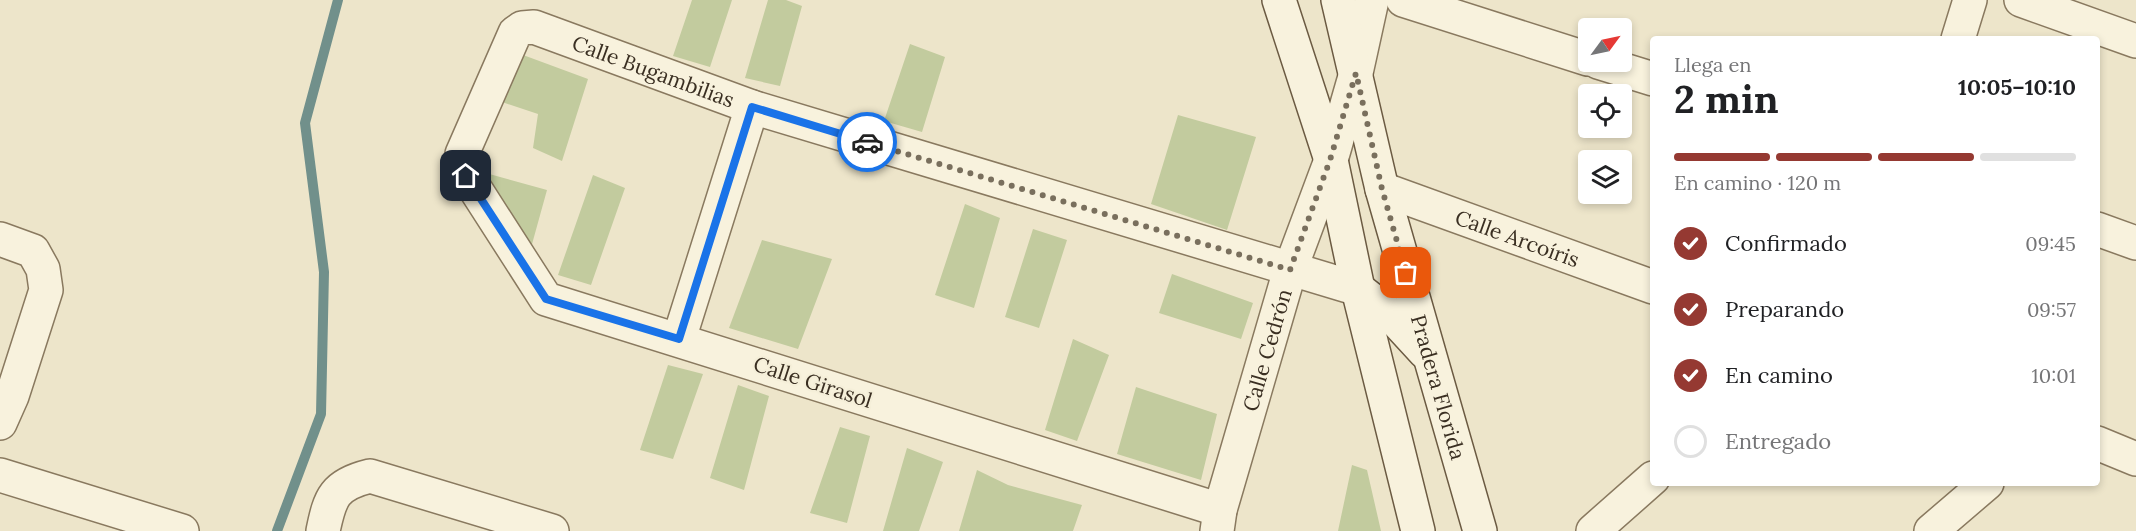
<!DOCTYPE html>
<html lang="es">
<head>
<meta charset="utf-8">
<style>
	:root { --surface:#fff; --page:#f2f2f2; --text:#202124; --muted:#757577; --line:#e0e0e0; --accent:#953932 }
	body { margin:0; font-family:Lora,serif; background:var(--page); color:var(--text); height:100vh; display:flex; flex-direction:column; font-size:22px; white-space:nowrap }
	* { box-sizing:border-box; margin:0 }
	p { font-size:20px; color:var(--muted) }
	.icon { flex:none; width:33px; height:33px; fill:none; stroke:currentColor; stroke-width:2; stroke-linecap:round; stroke-linejoin:round }
	.map { position:relative; flex:1; overflow:hidden }
	.drawer { position:absolute; left:1650px; top:36px; width:450px; height:450px; display:flex; flex-direction:column; background:var(--surface); border-radius:6px; box-shadow:0 3px 9px #0003 }
	.drawer>* { flex:none }
	.needle { width:39px; rotate:57deg }
	.buttons { position:absolute; left:1578px; top:18px; display:grid; gap:12px }
	.buttons a { display:grid; place-items:center; width:54px; height:54px; border-radius:6px; background:var(--surface); box-shadow:0 3px 9px #0003; font-size:30px }
	.pin { position:absolute; display:grid; place-items:center; width:51px; height:51px; color:#fff; margin:-26px; border-radius:12px; box-shadow:0 3px 9px #0006 }
	.courier { position:absolute; display:grid; place-items:center; width:60px; height:60px; margin:-30px; border:4px solid #1a73e8; border-radius:50%; background:#fff; color:#222; box-shadow:0 2px 8px #0007 }
	.summary em { font-style:normal; font-weight:700 }
	.summary div { display:flex; flex-direction:column-reverse }
	.summary { display:flex; align-items:center; justify-content:space-between; height:102px; padding:0 24px }
	h1 { font-size:39px; font-weight:700; line-height:45px }
	.bar { display:grid; grid-template-columns:repeat(4,1fr); gap:9px 6px; align-content:center; height:72px; padding:0 24px }
	.bar i { height:8px; border-radius:4px; background:var(--line) }
	.bar .selected { background:var(--accent) }
	.bar p { grid-column:span 4 }
	ol { padding:0 24px; list-style:none }
	li { display:flex; align-items:center; gap:18px; height:66px }
	li p { margin-inline-start:auto }
	li .icon { padding:6px; border-radius:50%; background:var(--accent); color:#fff; stroke-width:4 }
	li:last-child { color:var(--muted) }
	li i { width:33px; height:33px; border:3px solid var(--line); border-radius:50% }
	.map>svg:first-child { display:block }
	.green { fill:#c2cb9e }
	.lines { fill:none; stroke-linecap:round; stroke-linejoin:round }
	.stream { stroke:#71908b; stroke-width:10 }
	.minor-casing { stroke:#89795f; stroke-width:36 }
	.tertiary-casing { stroke:#89795f; stroke-width:36 }
	.secondary-casing { stroke:#6b5a42; stroke-width:36 }
	.minor { stroke:#f8f2dd; stroke-width:33 }
	.tertiary { stroke:#f8f2dd; stroke-width:33 }
	.secondary { stroke:#f8f2dd; stroke-width:33 }
	.done { stroke:#796f5d; stroke-width:6; stroke-dasharray:0 10.8 }
	.route { stroke:#1a73e8; stroke-width:8 }
	.labels { text-anchor:middle; dominant-baseline:central; stroke-width:4.5; stroke-linejoin:round; paint-order:stroke }
	.street-label { font-size:21px; fill:#3a2f22; stroke:#f5efd9 }
</style>
</head>
<body>
<div class="map">
<svg width="2136" height="531" viewBox="0 0 2136 531">
	<rect width="100%" height="100%" fill="#ede5ca"/>
	<path class="green" d="M692 0H732L710 67 673 56Z
		M768 0H786L802 6 780 86 745 78Z
		M910 44 945 57 922 132 884 121Z
		M515 52 588 79 562 161 533 148 538 114 493 99Z
		M1178 115 1256 137 1227 230 1151 204Z
		M475 170 547 190 529 255Z
		M593 175 625 188 591 285 558 275Z
		M965 204 1000 218 974 308 935 295Z
		M1033 229 1067 240 1039 328 1005 317Z
		M762 240 832 259 798 349 729 328Z
		M1172 274 1253 303 1241 339 1159 313Z
		M1073 339 1109 355 1077 441 1045 430Z
		M668 365 703 374 673 459 640 450Z
		M738 385 769 396 744 490 710 478Z
		M1136 387 1217 414 1201 480 1117 454Z
		M840 427 870 436 847 523 810 513Z
		M907 448 943 462 919 531H883Z
		M1352 465 1367 470 1381 531H1338Z
		M977 470 1008 485 1082 505 1073 531H959Z"/>
	<g class="lines">
		<path class="stream" d="M277 531 321 414 324 272 305 123 338 0"/>
		<g class="minor-casing">
			<g id="minor">
				<path d="M1403 0 1588 59"/>
				<path d="M1958 39 1970 0"/>
				<path d="M1598 62 1653 79"/>
				<path id="s1" d="M1382 189 1653 287"/>
				<path d="M2097 229 2136 243"/>
				<path d="M0 239 33 251 43 269 46 290 12 396 0 423"/>
				<path d="M679 339 752 107"/>
				<path d="M2097 443 2136 459"/>
				<path d="M0 475 182 531"/>
				<path id="s2" d="M1220 510 546 299 467 176 462 154 515 33 522 28 534 27 752 107 1358 289"/>
				<path d="M323 531C330 497 334 485 370 476L552 531"/>
				<path d="M1593 531 1653 478"/>
				<path d="M1931 531 1987 483"/>
			</g>
		</g>
		<g class="tertiary-casing">
			<g id="tertiary">
				<path d="M2021 0 2136 41"/>
				<path id="s3" d="M1217 531 1220 510 1290 270 1331 160 1356 73 1372 0"/>
			</g>
		</g>
		<g class="secondary-casing">
			<g id="secondary">
				<path d="M1279 0 1331 160 1358 289 1418 531"/>
				<path id="s4" d="M1338 0 1382 189 1480 531"/>
				<path d="M1358 289 1390 314 1425 352"/>
			</g>
		</g>
		<use href="#minor" class="minor"/>
		<use href="#tertiary" class="tertiary"/>
		<use href="#secondary" class="secondary"/>
	</g>
	<g class="lines">
		<path class="done" d="M867 142 1290 270 1330 160 1356 73 1382 189 1406 273"/>
		<path class="route" d="M466 176 546 299 679 339 752 107 867 142"/>
	</g>
	<g class="labels">
		<g class="street-label">
			<text stroke="none"><textPath href="#s2" startOffset="1155">Calle Bugambilias</textPath></text>
			<text stroke="none"><textPath href="#s1" startOffset="144">Calle Arcoíris</textPath></text>
			<text stroke="none"><textPath href="#s3" startOffset="188">Calle Cedrón</textPath></text>
			<text transform="translate(813 382) rotate(18)">Calle Girasol</text>
			<text stroke="none"><textPath href="#s4" startOffset="400">Pradera Florida</textPath></text>
		</g>
	</g>
</svg>
<div class="buttons">
<a><svg class="needle" viewBox="-14 -14 28 28"><path d="M0-13l5 13h-10z" fill="#e53935"/><path d="M0 13l5-13h-10z" fill="#757577"/></svg></a>
<a><svg class="icon" aria-label="locate" viewBox="0 0 24 24"><circle cx="12" cy="12" r="6"/><path d="M12 2v4M12 18v4M2 12h4M18 12h4"/></svg></a>
<a><svg class="icon" aria-label="layers" viewBox="0 0 24 24"><path d="M12 4l9 5-9 5-9-5zM3 14l9 5 9-5"/></svg></a>
</div>
<div class="pin" style="left:1406px;top:273px;background:#ea580c"><svg class="icon" aria-label="bag" viewBox="0 0 24 24"><path d="M5 8h14l-1 12H6zM9 8a3 3 0 0 1 6 0"/></svg></div>
<div class="pin" style="left:466px;top:176px;background:#1f2937"><svg class="icon" aria-label="home" viewBox="0 0 24 24"><path d="M3 11l9-7 9 7M6 9v11h12V9"/></svg></div>
<div class="courier" style="left:867px;top:142px"><svg class="icon" aria-label="car" viewBox="0 0 24 24"><path d="M5 17H2v-5l4-1 3-4h7l3 4 3 1v5h-3M9 17h6M6 11h13"/><circle cx="7" cy="17" r="2"/><circle cx="17" cy="17" r="2"/></svg></div>
<section class="drawer">
<div class="summary"><div><h1>2 min</h1><p>Llega en</p></div><em>10:05–10:10</em></div>
<div class="bar"><i class="selected"></i><i class="selected"></i><i class="selected"></i><i></i><p>En camino · 120 m</p></div>
<ol>
<li><svg class="icon" aria-label="check" viewBox="0 0 24 24"><path d="M5 12l5 5 9-10"/></svg>Confirmado<p>09:45</p></li>
<li><svg class="icon" aria-label="check" viewBox="0 0 24 24"><path d="M5 12l5 5 9-10"/></svg>Preparando<p>09:57</p></li>
<li><svg class="icon" aria-label="check" viewBox="0 0 24 24"><path d="M5 12l5 5 9-10"/></svg>En camino<p>10:01</p></li>
<li><i></i>Entregado</li>
</ol>
</section>
</div>
</body>
</html>
